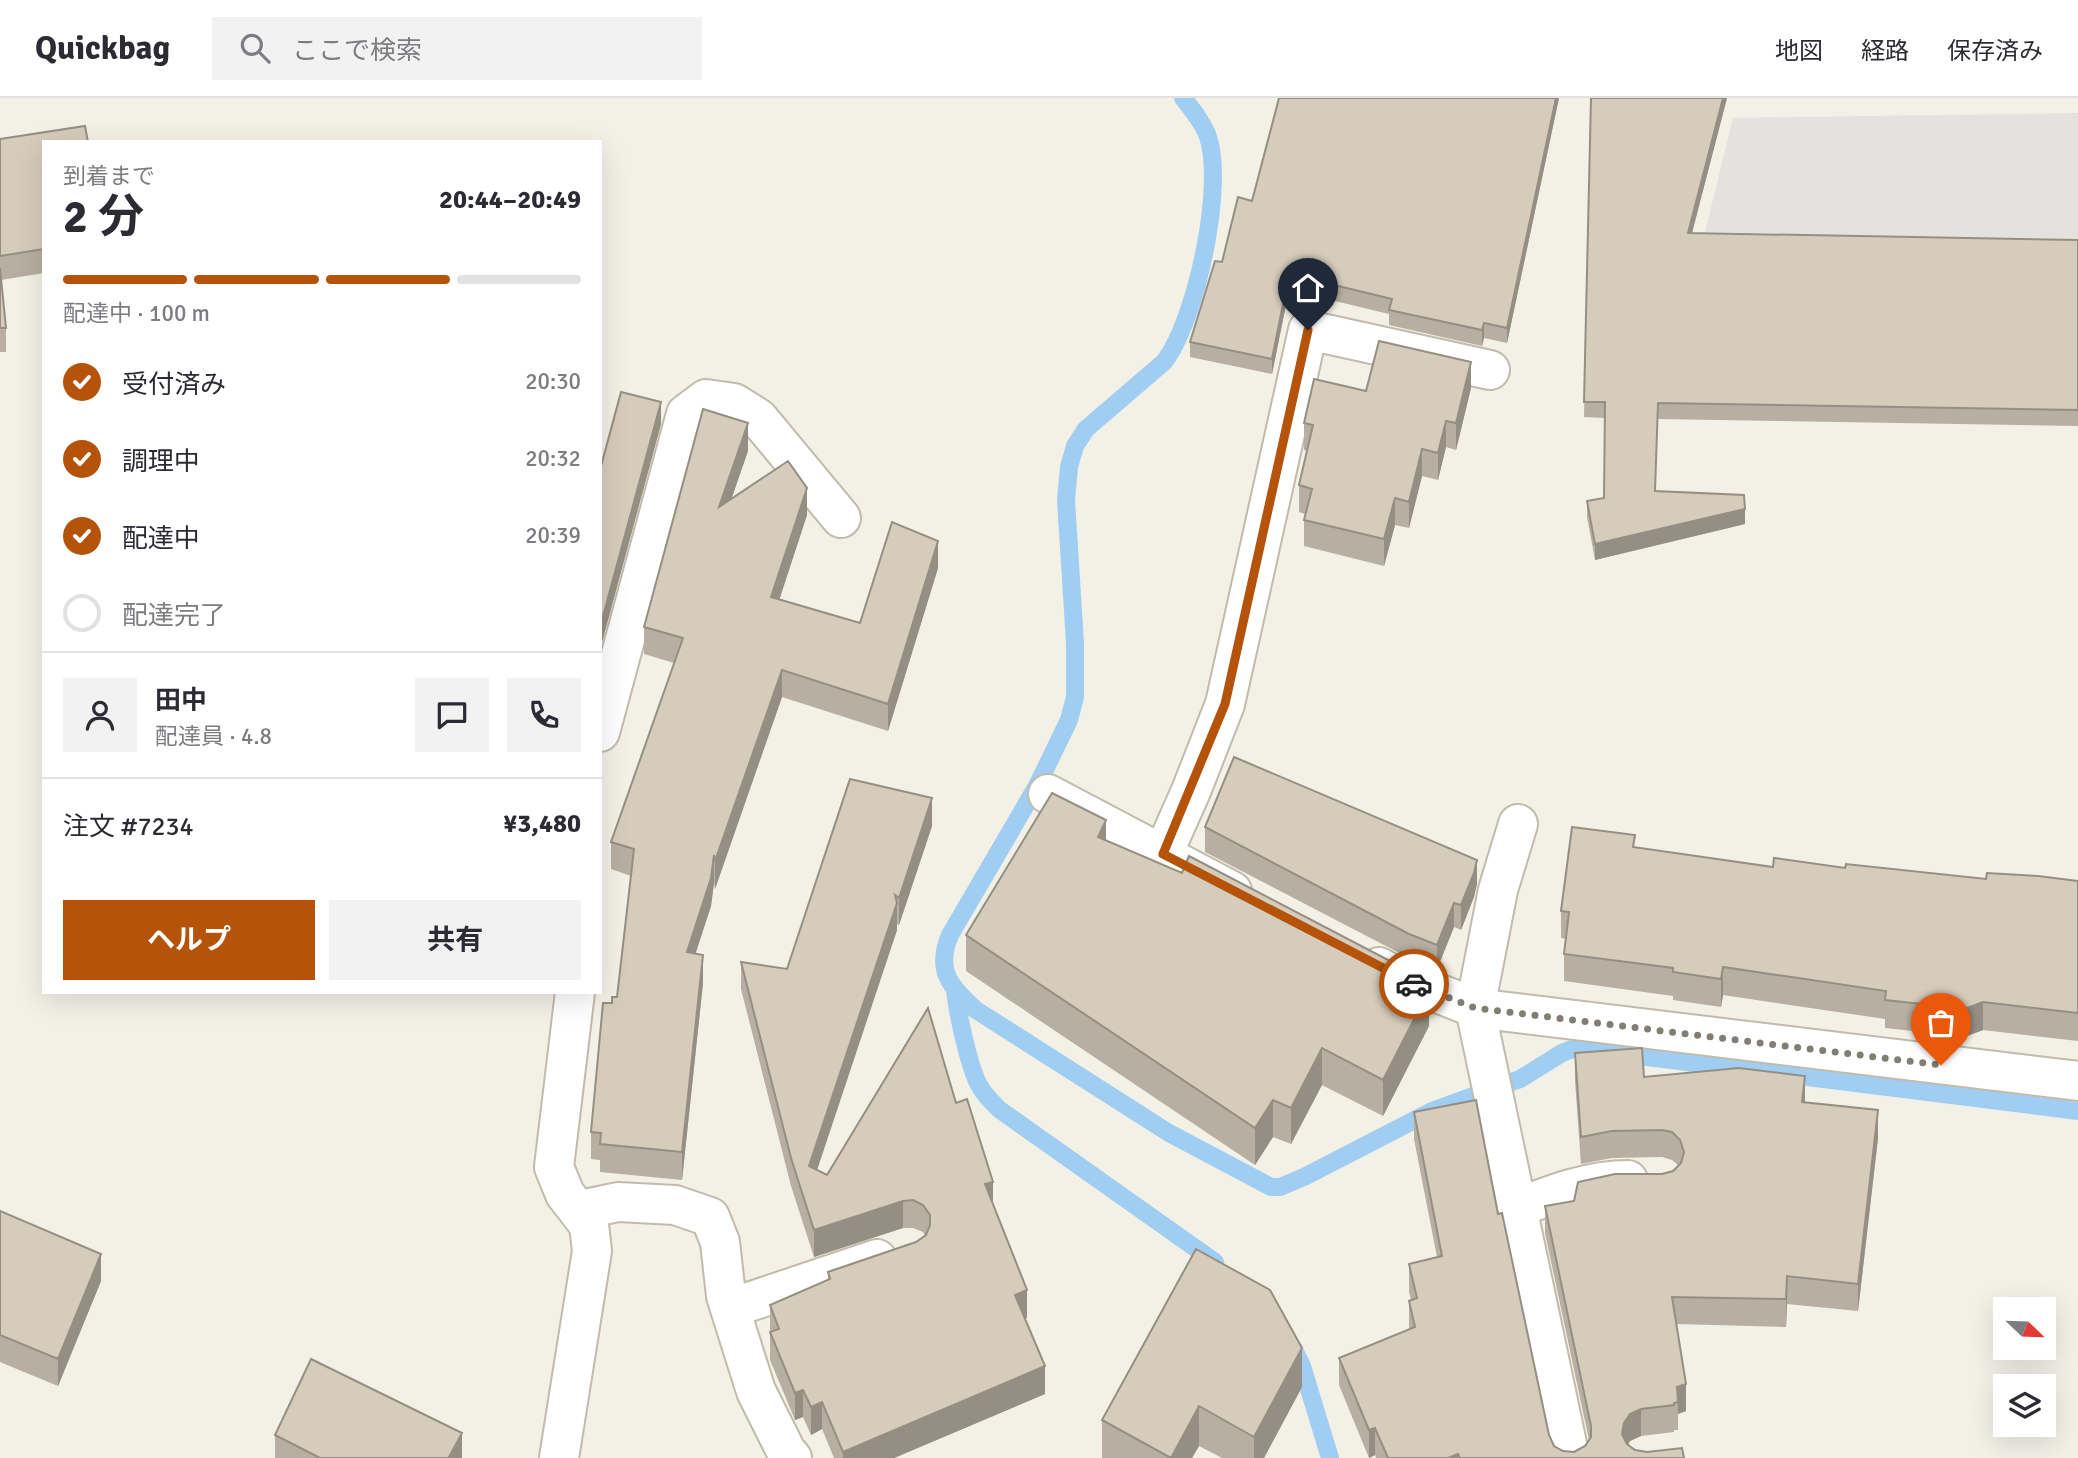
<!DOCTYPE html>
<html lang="ja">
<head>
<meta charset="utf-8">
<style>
	:root { --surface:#fff; --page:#f2f2f3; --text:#2b2b33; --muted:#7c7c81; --line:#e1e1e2; --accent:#b45309 }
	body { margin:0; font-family:Signika,"Noto Sans JP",sans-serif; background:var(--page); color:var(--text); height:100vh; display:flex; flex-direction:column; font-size:26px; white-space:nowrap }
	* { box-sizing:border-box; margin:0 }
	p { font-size:23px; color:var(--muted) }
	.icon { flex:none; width:38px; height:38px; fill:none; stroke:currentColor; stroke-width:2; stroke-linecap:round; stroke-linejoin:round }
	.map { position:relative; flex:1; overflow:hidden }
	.sheet { position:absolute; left:42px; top:42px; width:560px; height:854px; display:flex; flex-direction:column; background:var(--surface); border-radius:0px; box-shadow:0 7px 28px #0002 }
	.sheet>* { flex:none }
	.needle { width:46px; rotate:113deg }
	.buttons { position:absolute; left:1993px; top:1199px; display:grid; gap:14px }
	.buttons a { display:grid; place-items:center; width:63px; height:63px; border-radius:0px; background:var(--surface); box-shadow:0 7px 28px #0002; font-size:35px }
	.pin { position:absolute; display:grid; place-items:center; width:60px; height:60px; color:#fff; margin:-72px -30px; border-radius:50% 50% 50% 0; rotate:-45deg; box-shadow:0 0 7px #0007 }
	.pin .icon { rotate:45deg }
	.courier { position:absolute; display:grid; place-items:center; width:70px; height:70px; margin:-35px; border:5px solid #b45309; border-radius:50%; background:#fff; color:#222; box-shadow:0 2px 9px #0007 }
	.headline em { font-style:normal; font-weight:700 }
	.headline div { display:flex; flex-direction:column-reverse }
	.headline { display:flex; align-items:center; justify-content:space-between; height:119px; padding:0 21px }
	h1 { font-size:46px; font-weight:700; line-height:52px }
	.bar { display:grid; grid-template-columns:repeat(4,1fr); gap:10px 7px; align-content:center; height:84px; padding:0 21px }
	.bar i { height:9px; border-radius:5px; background:var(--line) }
	.bar .selected { background:var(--accent) }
	.bar p { grid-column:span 4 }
	.line { display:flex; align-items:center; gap:18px; padding:0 21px; border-top:2px solid var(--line) }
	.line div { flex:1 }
	.round { display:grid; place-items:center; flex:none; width:74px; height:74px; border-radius:0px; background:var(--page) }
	ol { padding:0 21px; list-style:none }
	li { display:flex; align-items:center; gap:21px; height:77px }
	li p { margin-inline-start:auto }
	li .icon { padding:7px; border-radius:50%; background:var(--accent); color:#fff; stroke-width:4 }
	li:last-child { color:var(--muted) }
	li i { width:38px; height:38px; border:4px solid var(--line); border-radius:50% }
	.cta { display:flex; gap:14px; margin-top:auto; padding:14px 21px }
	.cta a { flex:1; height:80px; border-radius:0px; background:var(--accent); color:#fff; font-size:28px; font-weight:700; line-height:80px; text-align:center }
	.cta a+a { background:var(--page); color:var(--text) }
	header { display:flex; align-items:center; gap:42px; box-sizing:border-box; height:98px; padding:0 35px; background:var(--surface); border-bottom:2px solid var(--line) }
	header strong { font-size:33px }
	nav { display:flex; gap:38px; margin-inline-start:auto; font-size:24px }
	.search { width:490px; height:63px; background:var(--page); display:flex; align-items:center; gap:18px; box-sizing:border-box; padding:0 24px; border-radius:0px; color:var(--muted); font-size:26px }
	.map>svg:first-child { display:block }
	.parking { fill:#e4e2de }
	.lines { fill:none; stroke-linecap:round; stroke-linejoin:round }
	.stream { stroke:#a0cef2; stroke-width:18 }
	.minor-casing { stroke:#c2bbab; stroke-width:42 }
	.minor { stroke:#fff; stroke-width:38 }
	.wall { fill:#b7afa1 }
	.shaded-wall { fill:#958f83 }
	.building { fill:#d5ccbb; stroke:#958f83; stroke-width:2 }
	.done { stroke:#837e73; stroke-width:7; stroke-dasharray:0 12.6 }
	.route { stroke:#b45309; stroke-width:9 }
</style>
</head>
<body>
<header>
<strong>Quickbag</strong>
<div class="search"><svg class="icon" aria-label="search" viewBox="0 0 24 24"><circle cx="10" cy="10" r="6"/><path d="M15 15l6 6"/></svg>ここで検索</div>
<nav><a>地図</a><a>経路</a><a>保存済み</a></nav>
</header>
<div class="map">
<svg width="2078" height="1360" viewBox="0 0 2078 1360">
	<rect width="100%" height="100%" fill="#f3f0e6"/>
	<path class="parking" d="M2078 15V143L1705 134 1733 20Z"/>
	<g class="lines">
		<path class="stream" d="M1183 0C1192 11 1201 22 1207 36 1226 85 1196 223 1164 264L1086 331 1075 348 1069 369 1066 402 1075 545V599L1069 622 1037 688 950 837C935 872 950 889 976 912L1169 1035 1271 1089H1280L1304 1079 1432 1013 1520 981 1562 955 1575 950 2078 1013
			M955 891C957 913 969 969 979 987 984 997 992 1004 1000 1012L1215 1164
			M1293 1250 1302 1268 1330 1360"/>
		<g class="minor-casing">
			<path id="minor" d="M600 634 686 316 706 301 734 305 758 320 841 420
				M1048 696 1232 793
				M1518 726 1498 792 1475 910 1570 1360
				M1163 756 1191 693 1225 606 1308 232 1490 272
				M1379 869 1400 880 1475 910 2078 983
				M1517 1110C1553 1096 1589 1082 1628 1082
				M580 1112 618 1104 675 1107 710 1119 720 1144 726 1198 756 1293 786 1353 792 1360
				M731 1210 877 1161
				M559 1360 592 1153 589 1127 565 1096 554 1069 575 894"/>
		</g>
		<use href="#minor" class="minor"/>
	</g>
	<path class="wall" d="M1279 0H1559L1507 245 1484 240 1482 248 1389 227V216L1289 192 1272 276 1190 259V244L1222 164 1252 103Z
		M1591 0H1727L1692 135 2078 142V328L1658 321 1655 393 1745 426 1595 462 1587 419V403L1604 400 1605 320 1584 319Z
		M0 41 44 44V175L1 182 6 230V254H0Z
		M1471 290 1456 352 1446 349 1438 382 1422 378 1409 430 1395 427 1384 468 1304 448V422L1305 416 1299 414V387L1307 353 1304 352V325L1366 293Z
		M661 326 602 544H600V372Z
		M748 353 731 401 807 417 779 502 860 525 938 470 888 633 782 599 715 791 714 785 711 808 695 856 703 885 682 1082 600 1074V1062L591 1061V1034L612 905 617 899 631 778 611 771V744L674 565 644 556V529Z
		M932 728 899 827 897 826V832L817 1072 827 1077 956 1005 993 1107 1027 1220H1025L1045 1296 894 1360H834L822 1331 811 1337 803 1319 795 1322 770 1262V1207L828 1182V1174L916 1144 925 1138 923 1134 913 1130H903L814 1159 791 1088 741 891V864L787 871Z
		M1205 729 1477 786 1474 799 1461 832 1454 829 1437 871 1409 860 1205 754Z
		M1106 743 1421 888 1429 928 1383 1018 1322 987 1291 1046 1273 1039 1255 1067 966 873V837Z
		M1635 750 1773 769 1845 770 1986 781 2078 783V943L1983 932 1967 938 1922 936V934L1885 930V921L1723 897 1721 909 1673 902V898L1564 883V856L1566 841 1561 840V813Z
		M1575 955 1644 979 1805 1004 1878 1040 1858 1213 1787 1206 1786 1229 1676 1226 1686 1313 1678 1316V1332H1674V1334L1641 1338 1630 1343 1628 1347 1635 1352 1684 1360H1376L1375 1357 1369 1360 1339 1287V1260L1409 1232V1203L1411 1202 1409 1194V1166L1437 1159 1414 1041V1014L1498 1116 1549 1337 1554 1348 1563 1353 1574 1354 1585 1348 1589 1342 1545 1135V1108L1574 1103 1673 1073 1678 1067 1672 1062 1662 1059 1612 1060 1581 1066 1575 983Z
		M0 1113 101 1183 58 1288 0 1264Z
		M1302 1289 1264 1360H1222L1199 1348 1192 1360H1102V1322Z
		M275 1337 462 1360H275Z"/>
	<path class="shaded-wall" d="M1556 0H1559L1507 245V230Z
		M1723 0H1727L1688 150V135Z
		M1289 176V192L1272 276V261Z
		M1484 225V240L1482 248V232Z
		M1471 264V290L1456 352V325Z
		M661 304V326L602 544V522Z
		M1446 323V349L1438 382V355Z
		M748 325V353L719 437V409Z
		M1422 351V378L1409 430V404Z
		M807 390V417L771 527V499Z
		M1395 400V427L1384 468V441Z
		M1745 411V426L1595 462V446Z
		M938 443V470L888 633V606Z
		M782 572V599L715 791V763Z
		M932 700V728L899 827V800Z
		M1106 722V758L1098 739Z
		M714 757V785L711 808 687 882V854Z
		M1477 762V786L1474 799 1461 832V807Z
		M897 805V832L809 1096V1068Z
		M1454 805V829L1437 871V847Z
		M703 857V885L682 1082V1054Z
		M1723 869V897L1721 909V881Z
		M1421 876V907L1429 892V928L1383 1018V982Z
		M1983 904V932L1967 938V910Z
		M1322 950V987L1291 1046V1010Z
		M1805 978V1005L1802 1004Z
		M1273 1002V1039L1255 1067V1030Z
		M1878 1012V1040L1858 1213V1186Z
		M993 1084V1111L985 1086Z
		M903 1103V1130L814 1159V1132Z
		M101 1156V1183L58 1288V1261Z
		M1787 1178V1206L1786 1229V1201Z
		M1027 1192V1220L1015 1224V1197Z
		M1302 1250V1289L1264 1360H1254V1339Z
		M1045 1268V1296L894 1360H843V1354Z
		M1686 1286V1313L1678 1316 1677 1289Z
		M803 1292V1319L795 1322V1295Z
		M822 1304V1331L811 1337V1309Z
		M1199 1308V1348L1192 1360H1171Z
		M1641 1311V1338L1630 1343 1624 1352 1622 1336 1624 1325 1630 1316Z
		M1375 1330V1357L1369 1360V1332Z
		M462 1335V1360H449Z
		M1458 1356V1360H1448Z"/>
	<path class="building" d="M1279 0H1556L1507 230 1484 225 1482 232 1389 212 1392 201 1289 176 1272 261 1190 244 1215 163 1222 164 1238 99 1252 103Z
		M1591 0H1723L1688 135 2078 142V312L1658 305 1655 393 1744 397 1745 411 1595 446 1587 403 1604 400 1605 304H1584Z
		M85 28 88 44H44V151L0 158V41Z
		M0 170 6 230H0Z
		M1379 243 1471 264 1456 325 1446 323 1438 355 1422 351 1409 404 1395 400 1384 441 1304 422 1312 391 1299 387 1313 327 1304 325 1314 281 1366 293Z
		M621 294 661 304 602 522H600V372Z
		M703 311 748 325 719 409 788 363 807 390 771 499 860 525 892 424 938 443 888 606 782 572 715 763 714 757 711 780 687 854 703 857 682 1054 600 1046 601 1035 591 1034 603 905H612V899H617L634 751 611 744 683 540 644 529Z
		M1234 659 1477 762 1474 775 1461 807 1454 805 1437 847 1409 836 1205 729Z
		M850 681 932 700 899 800 895 797 897 805 809 1068 827 1077 928 910 956 1005 967 1001 993 1084 985 1086 1027 1192 1015 1197 1045 1268 843 1354 822 1304 811 1309 803 1292 795 1295 770 1234 779 1231 770 1207 830 1181 828 1174 916 1144 926 1137 930 1127V1117L923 1107 913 1102 903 1103 814 1132 791 1060 741 864 787 871Z
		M1052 695 1106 722 1098 739 1182 775 1189 758 1390 863 1421 876 1417 886 1429 892 1383 982 1322 950 1291 1010 1273 1002 1255 1030 966 837Z
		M1572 729 1635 737 1633 749 1773 769 1774 760 1845 770 1846 766 1986 781 1987 775 2038 778 2078 783V915L1983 904 1967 910 1922 908 1923 906 1885 902 1886 893 1723 869 1721 881 1673 874V870L1564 856 1569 814 1561 813Z
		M1642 950 1644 979 1739 970 1805 978 1802 1004 1878 1012 1858 1186 1787 1178 1786 1201 1672 1199 1686 1286 1677 1289 1678 1304 1674 1305V1307L1641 1311 1630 1316 1624 1325 1622 1336 1627 1346 1635 1352 1647 1354 1682 1350 1684 1360H1460L1458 1356 1448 1360H1388L1375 1330 1369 1332 1339 1260 1415 1229 1409 1203 1417 1200 1409 1166 1442 1158 1414 1014 1476 1002 1498 1116 1502 1115 1549 1337 1554 1348 1563 1353 1574 1354 1585 1348 1591 1339V1328L1545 1108 1574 1103 1578 1084 1615 1076H1662L1673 1073 1681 1065 1684 1054 1680 1042 1672 1034 1662 1032 1612 1033 1581 1039 1575 955Z
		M0 1113 101 1156 58 1261 0 1237Z
		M1196 1151 1270 1192 1302 1250 1254 1339 1199 1308 1171 1360 1102 1322Z
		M311 1261 462 1335 449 1359 451 1360H320L275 1337Z"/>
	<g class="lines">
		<path class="done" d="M1414 886 1475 910 1941 967"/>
		<path class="route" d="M1308 232 1225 606 1163 756 1414 886"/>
	</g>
</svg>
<div class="buttons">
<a><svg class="needle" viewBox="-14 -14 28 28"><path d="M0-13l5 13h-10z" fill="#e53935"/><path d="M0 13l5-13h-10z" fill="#7c7c81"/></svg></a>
<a><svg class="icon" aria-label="layers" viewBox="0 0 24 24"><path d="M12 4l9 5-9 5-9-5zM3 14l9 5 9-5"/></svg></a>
</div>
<div class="pin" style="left:1941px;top:967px;background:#ea580c"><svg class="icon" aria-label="bag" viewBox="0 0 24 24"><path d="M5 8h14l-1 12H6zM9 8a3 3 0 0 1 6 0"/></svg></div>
<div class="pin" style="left:1308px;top:232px;background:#1f2937"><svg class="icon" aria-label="home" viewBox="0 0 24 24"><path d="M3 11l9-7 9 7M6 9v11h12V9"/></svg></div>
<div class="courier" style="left:1414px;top:886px"><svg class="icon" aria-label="car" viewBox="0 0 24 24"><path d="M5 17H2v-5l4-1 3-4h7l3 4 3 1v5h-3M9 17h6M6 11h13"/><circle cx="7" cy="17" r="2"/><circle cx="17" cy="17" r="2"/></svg></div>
<section class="sheet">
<div class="headline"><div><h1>2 分</h1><p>到着まで</p></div><em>20:44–20:49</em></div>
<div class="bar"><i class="selected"></i><i class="selected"></i><i class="selected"></i><i></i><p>配達中 · 100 m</p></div>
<ol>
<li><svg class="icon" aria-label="check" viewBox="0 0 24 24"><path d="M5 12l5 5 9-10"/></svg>受付済み<p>20:30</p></li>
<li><svg class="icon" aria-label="check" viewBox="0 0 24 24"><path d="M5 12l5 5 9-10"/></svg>調理中<p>20:32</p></li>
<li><svg class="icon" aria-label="check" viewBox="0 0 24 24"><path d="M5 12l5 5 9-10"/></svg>配達中<p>20:39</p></li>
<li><i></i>配達完了</li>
</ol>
<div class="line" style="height:126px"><a class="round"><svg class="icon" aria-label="person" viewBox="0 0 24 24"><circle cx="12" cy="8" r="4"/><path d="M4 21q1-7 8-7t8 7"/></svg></a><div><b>田中</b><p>配達員 · 4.8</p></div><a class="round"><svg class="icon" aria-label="chat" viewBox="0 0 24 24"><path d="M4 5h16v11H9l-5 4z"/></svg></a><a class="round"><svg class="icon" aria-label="phone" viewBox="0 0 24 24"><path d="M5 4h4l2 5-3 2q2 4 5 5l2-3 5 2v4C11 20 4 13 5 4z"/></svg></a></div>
<div class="line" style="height:91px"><div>注文 #7234</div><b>¥3,480</b></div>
<div class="cta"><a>ヘルプ</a><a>共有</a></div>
</section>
</div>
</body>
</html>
